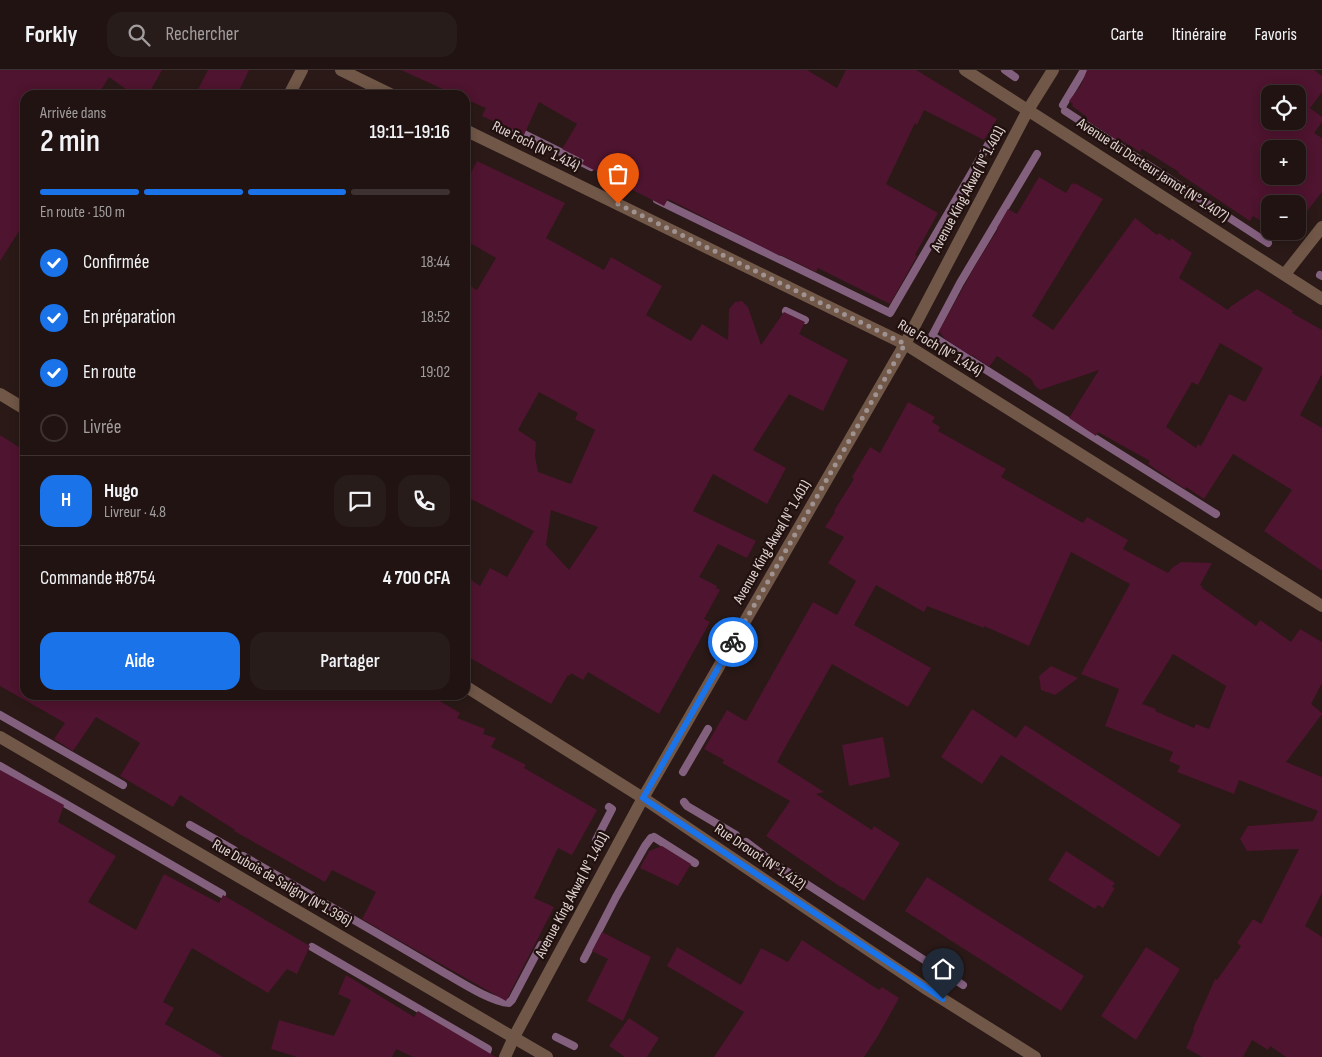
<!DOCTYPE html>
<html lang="fr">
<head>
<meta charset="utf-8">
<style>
	:root { --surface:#201311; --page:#281c1a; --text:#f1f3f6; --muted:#a29e9f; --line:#3d3231; --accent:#1a73e8 }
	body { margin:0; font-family:"Sofia Sans Condensed",sans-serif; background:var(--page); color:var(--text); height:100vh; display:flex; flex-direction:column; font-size:19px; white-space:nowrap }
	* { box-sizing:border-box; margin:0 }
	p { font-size:16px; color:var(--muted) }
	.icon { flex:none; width:28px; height:28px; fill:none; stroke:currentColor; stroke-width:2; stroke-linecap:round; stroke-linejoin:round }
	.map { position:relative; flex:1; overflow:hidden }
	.panel { position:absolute; left:20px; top:20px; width:450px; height:610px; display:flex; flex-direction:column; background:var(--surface); border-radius:15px; box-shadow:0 2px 12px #0003,0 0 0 1px var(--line) }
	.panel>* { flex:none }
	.buttons { position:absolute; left:1261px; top:15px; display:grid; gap:10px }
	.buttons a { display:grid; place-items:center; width:45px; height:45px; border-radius:10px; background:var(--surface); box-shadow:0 2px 12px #0003,0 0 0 1px var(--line); font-size:25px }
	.pin { position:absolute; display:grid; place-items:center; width:42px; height:42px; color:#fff; margin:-51px -21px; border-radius:50% 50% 50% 0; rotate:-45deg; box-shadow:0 0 5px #0007 }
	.pin .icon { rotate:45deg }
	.courier { position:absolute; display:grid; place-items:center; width:50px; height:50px; margin:-25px; border:4px solid #1a73e8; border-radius:50%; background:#fff; color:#222; box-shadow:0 1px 6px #0007 }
	.overview em { font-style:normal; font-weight:600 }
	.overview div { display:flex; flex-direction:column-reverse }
	.overview { display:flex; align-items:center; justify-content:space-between; height:85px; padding:0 20px }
	h1 { font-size:32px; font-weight:600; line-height:38px }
	.bar { display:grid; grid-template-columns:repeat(4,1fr); gap:8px 5px; align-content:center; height:60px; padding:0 20px }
	.bar i { height:6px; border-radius:4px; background:var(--line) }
	.bar .current { background:var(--accent) }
	.bar p { grid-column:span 4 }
	.line { display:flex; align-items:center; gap:12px; padding:0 20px; border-top:1px solid var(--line) }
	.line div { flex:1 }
	.round { display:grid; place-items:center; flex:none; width:52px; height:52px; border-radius:15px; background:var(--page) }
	ol { padding:0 20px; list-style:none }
	li { display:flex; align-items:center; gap:15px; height:55px }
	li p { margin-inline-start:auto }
	li .icon { padding:5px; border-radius:50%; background:var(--accent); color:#fff; stroke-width:4 }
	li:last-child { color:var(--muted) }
	li i { width:28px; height:28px; border:2px solid var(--line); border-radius:50% }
	.action { display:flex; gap:10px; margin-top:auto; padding:10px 20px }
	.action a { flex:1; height:58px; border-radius:15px; background:var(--accent); color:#fff; font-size:20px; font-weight:600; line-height:58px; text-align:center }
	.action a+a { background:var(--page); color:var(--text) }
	header { display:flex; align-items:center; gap:30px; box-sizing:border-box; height:70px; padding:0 25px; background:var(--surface); border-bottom:1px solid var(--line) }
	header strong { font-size:24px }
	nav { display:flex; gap:28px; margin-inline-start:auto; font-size:18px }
	.search { width:350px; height:45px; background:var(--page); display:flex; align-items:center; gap:12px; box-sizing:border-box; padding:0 18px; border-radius:15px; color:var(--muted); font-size:19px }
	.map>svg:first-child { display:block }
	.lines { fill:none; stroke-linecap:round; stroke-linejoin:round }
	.stream { stroke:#84607f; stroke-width:8 }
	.building { fill:#4f142f; fill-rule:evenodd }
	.minor { stroke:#705747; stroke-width:12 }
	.tertiary { stroke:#705747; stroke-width:12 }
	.done { stroke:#a09290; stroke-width:5; stroke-dasharray:0 9 }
	.route { stroke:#1a73e8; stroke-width:6 }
	.labels { text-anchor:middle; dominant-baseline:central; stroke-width:4.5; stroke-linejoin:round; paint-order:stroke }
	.street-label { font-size:15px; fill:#e0d3d1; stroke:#20100e }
</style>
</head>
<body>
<header>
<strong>Forkly</strong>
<div class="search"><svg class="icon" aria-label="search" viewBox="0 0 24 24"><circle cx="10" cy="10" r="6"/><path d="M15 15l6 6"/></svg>Rechercher</div>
<nav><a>Carte</a><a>Itinéraire</a><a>Favoris</a></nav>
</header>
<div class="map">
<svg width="1322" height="987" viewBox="0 0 1322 987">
	<rect width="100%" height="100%" fill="#2a1917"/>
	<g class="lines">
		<path class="stream" d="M1005 0 1015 7
			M1063 35 1084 0
			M1065 41 1268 173
			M516 60 591 97
			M1037 84 960 213 932 266 1216 444
			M657 130 890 243 989 73
			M1320 205 1322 206
			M786 241 805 250
			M0 645 123 715
			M0 696 222 824
			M683 702 708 659
			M684 732 687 736 736 765
			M190 755 234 780
			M654 767 695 793
			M596 770 612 739 609 737
			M746 772 774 793 963 915
			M243 786 316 828
			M326 834C365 856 404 879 443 902 459 911 491 932 509 933L512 930 541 875
			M312 877 488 979 485 987
			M584 889 616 827 645 776 651 768
			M556 967 574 976"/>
	</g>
	<path class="building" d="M0 0H162L148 25H134L109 7 98 25H25V152L0 191Z
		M208 0H249L237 25H195Z
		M401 0H807L837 18 846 0H916L997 49 984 70 924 40 917 55 915 53 886 114 938 143 915 185 917 186 890 234 818 198 816 202 781 185 780 186 668 129 664 136 582 94 584 90 562 79 577 54 539 32 524 65 482 46 486 38 465 29V25H456Z
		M1087 0H1314L1322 6V22L1310 38 1322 47V52L1314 63 1322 68V122L1298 153V134H1270V157L1253 146 1250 151 1178 103 1179 102 1142 79 1140 82 1118 68 1117 70 1086 50 1087 47 1072 36 1073 34 1069 31 1081 15ZM1270 24H1298V51H1270ZM1270 79H1298V106H1270Z
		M477 91 565 133 546 168 604 200 611 187 662 216 646 245 691 271 702 254 728 270 729 239 735 232 742 231 748 237 761 275 784 242 805 252 799 264 848 290 823 341 789 324 753 380 786 398 767 434 713 404 693 441 756 471 747 488 718 474 699 507 717 516 716 518 720 520 704 549 710 552 659 644 588 602 583 610 571 603 570 606 568 605 551 634 465 585V506L480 516 490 498 507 507 534 461 465 426V213L477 220 496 188 465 170V115ZM539 322 578 343 575 349 595 360 571 414 538 402 535 386 536 372 518 360ZM551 440 598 457 569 500 546 475Z
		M1039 107 1066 123 1072 113 1074 115 1075 113 1103 129 1032 246 1053 260 1135 148 1157 165 1159 163 1170 171 1171 168 1192 183 1179 208 1228 240 1230 237 1257 219 1293 241 1292 243 1322 260V304L1300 345 1322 358V501L1264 461 1292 420 1233 384 1204 429 1186 417 1185 419 1148 394 1150 391 1098 362 1096 366 1069 348 1099 300 1040 320 1035 316 1031 309 997 286 989 297 972 285 971 286 945 269 939 261 976 194 998 159 997 158 1008 139 1017 144ZM1220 273 1263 298 1245 332 1229 324 1201 376 1198 374 1196 378 1166 357 1192 312 1198 315Z
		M908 332 935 347 932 352 940 357 938 361 1006 399 1001 407 1083 453 1087 447 1128 470 1123 479 1168 503 1172 498 1181 492 1212 493 1200 515 1203 517 1202 518 1256 556 1260 550 1291 572 1300 559 1322 572V613L1311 634 1322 643V644L1286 692 1322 707V823L1305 856 1322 867V987H1286L1270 976 1268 980 1252 970 1243 987H1202L1186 978 1194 960 1193 959 1215 909 1217 910 1241 876 1237 873 1253 849 1261 854 1299 779 1247 781 1240 769 1248 756 1313 751 1318 741 1239 710 1234 724 1177 702 1180 696 1169 691 1173 682 1105 656 1119 619 1081 604 1130 514 1071 482 1029 576 984 556V558L927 536 924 542 876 515 854 555 931 598 908 637 832 594 777 692 824 722 816 724 872 760 874 756 900 773 864 831 842 817V818L766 766 790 731 722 693 724 690 704 679 727 640 746 651 813 532 837 545 856 511 828 493 844 467 825 457 835 442 834 441 854 409 852 407 870 377 880 383ZM1173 584 1226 616 1209 659 1196 654 1194 658 1155 641 1156 639 1142 634Z
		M0 365 25 381V625H430L460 643 457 648 485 659 483 664 496 668 491 677 526 695 524 698 597 740 572 785 558 778 534 828 554 837 506 931 386 863 362 849 376 822 332 800 325 812 234 761 235 760 180 725 173 737 120 706 140 673 96 647 73 681 54 669 65 653 0 616Z
		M1051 596 1078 608 1055 625 1041 620 1039 606Z
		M972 639 1016 668 1025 655 1181 755 1159 787 1001 685 982 714 941 687Z
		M883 667 890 707 849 716 842 675Z
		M0 700 64 735 58 752 116 786 88 832 136 860 164 804 219 833 223 825 310 876 297 904 287 899 268 923 192 878 163 932 174 938 165 954 223 987H0Z
		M662 776 691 794 678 816 640 798 649 781Z
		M1066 781 1115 813 1112 817 1115 818 1103 838 1098 835 1095 839 1048 810Z
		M927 807 1084 906 1061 941 905 841Z
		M602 862 651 887 623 951 587 931 608 889 592 881Z
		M802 870 879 920 882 917 899 928 878 966 864 987H714L744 942 667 896 677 877 741 915 761 878 788 892Z
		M1146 877 1180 899 1136 970 1101 946Z
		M346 905 414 947 418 941 496 987H413L396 979 392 987H297L271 979 279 950 334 966 351 930 338 924Z
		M629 948 659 968 647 987H625L609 976Z"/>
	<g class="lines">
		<path class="minor" d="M341 0 392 25
			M965 0 1322 229
			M289 25 302 0
			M465 60 905 274 1322 536
			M1285 204 1322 157
			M0 324 25 339
			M465 616 643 728 928 920 1035 987
			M0 667 547 987"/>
		<path class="tertiary" d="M505 987 514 967 643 728 905 274 1028 40 1053 0"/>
	</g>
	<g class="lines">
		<path class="done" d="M618 134 905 274 733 572"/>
		<path class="route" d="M733 572 643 728 943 929"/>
	</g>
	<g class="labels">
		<g class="street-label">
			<text transform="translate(536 76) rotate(26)">Rue Foch (N° 1.414)</text>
			<text transform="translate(1153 100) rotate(33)">Avenue du Docteur Jamot (N° 1.407)</text>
			<text transform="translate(968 119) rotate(-62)">Avenue King Akwa( N° 1.401)</text>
			<text transform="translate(940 278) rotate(31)">Rue Foch (N° 1.414)</text>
			<text transform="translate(772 472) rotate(-60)">Avenue King Akwa( N° 1.401)</text>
			<text transform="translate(760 787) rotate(34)">Rue Drouot (N° 1.412)</text>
			<text transform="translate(282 813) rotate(30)">Rue Dubois de Saligny (N°1.396)</text>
			<text transform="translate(572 825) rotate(-62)">Avenue King Akwa( N° 1.401)</text>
		</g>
	</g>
</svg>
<div class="buttons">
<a><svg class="icon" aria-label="locate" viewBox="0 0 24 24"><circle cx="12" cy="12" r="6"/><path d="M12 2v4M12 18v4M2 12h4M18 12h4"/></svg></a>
<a>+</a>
<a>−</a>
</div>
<div class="pin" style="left:618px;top:134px;background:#ea580c"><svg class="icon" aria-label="bag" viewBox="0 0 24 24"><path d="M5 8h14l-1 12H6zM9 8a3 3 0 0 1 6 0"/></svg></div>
<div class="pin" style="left:943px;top:929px;background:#1f2937"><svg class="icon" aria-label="home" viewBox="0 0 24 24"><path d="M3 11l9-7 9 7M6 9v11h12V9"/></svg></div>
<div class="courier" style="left:733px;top:572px"><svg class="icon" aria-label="bike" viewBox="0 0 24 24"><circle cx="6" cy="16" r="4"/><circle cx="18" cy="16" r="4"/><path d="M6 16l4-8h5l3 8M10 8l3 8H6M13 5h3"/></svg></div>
<section class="panel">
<div class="overview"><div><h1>2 min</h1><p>Arrivée dans</p></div><em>19:11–19:16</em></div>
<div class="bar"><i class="current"></i><i class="current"></i><i class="current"></i><i></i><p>En route · 150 m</p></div>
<ol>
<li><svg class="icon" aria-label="check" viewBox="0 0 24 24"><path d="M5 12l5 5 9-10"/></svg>Confirmée<p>18:44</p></li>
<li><svg class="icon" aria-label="check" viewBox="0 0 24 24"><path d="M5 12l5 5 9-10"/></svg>En préparation<p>18:52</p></li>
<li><svg class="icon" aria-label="check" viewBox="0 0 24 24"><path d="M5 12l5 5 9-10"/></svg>En route<p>19:02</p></li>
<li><i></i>Livrée</li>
</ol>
<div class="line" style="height:90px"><b class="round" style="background:var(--accent);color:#fff">H</b><div><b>Hugo</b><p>Livreur · 4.8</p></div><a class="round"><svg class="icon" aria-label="chat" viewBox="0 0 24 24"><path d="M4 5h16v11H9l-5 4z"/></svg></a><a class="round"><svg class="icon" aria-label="phone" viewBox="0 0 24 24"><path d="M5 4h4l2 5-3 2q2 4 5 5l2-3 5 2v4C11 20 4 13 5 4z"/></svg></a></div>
<div class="line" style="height:65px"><div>Commande #8754</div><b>4 700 CFA</b></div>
<div class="action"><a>Aide</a><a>Partager</a></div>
</section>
</div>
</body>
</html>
